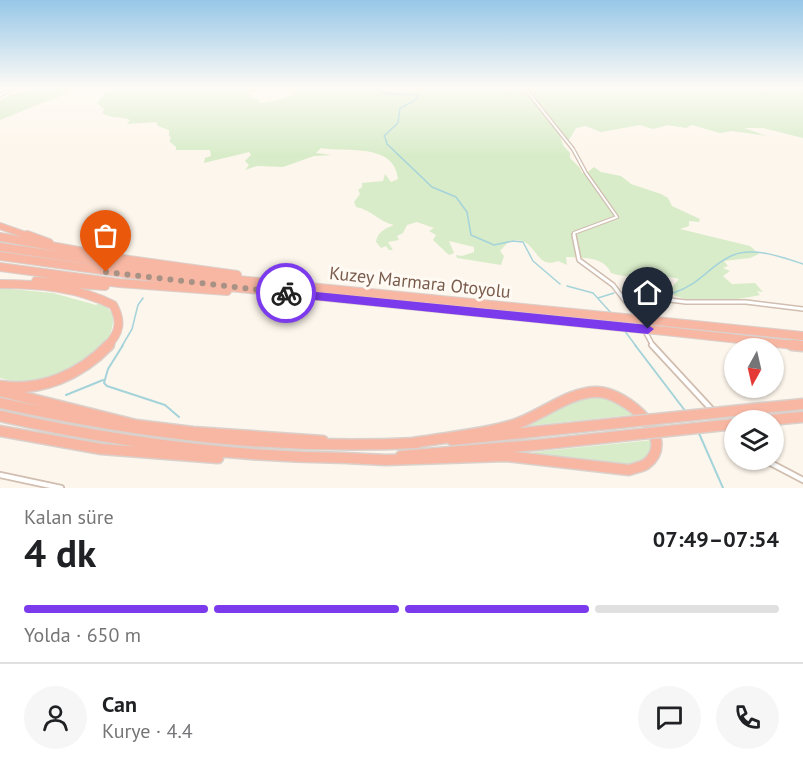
<!DOCTYPE html>
<html lang="tr">
<head>
<meta charset="utf-8">
<style>
	:root { --surface:#fff; --page:#f6f6f6; --text:#202124; --muted:#757577; --line:#e0e0e0; --accent:#7c3aed }
	body { margin:0; font-family:"PT Sans",sans-serif; background:var(--page); color:var(--text); height:100vh; display:flex; flex-direction:column; font-size:22px; white-space:nowrap }
	* { box-sizing:border-box; margin:0 }
	p { font-size:20px; color:var(--muted) }
	.icon { flex:none; width:33px; height:33px; fill:none; stroke:currentColor; stroke-width:2; stroke-linecap:round; stroke-linejoin:round }
	.map { position:relative; height:488px; overflow:hidden }
	.details { display:flex; flex-direction:column; background:var(--surface); flex:1 }
	.details>* { flex:none }
	.needle { width:39px; rotate:188deg }
	.buttons { position:absolute; left:724px; top:338px; display:grid; gap:12px }
	.buttons a { display:grid; place-items:center; width:60px; height:60px; border-radius:50%; background:var(--surface); box-shadow:0 2px 4px #0004; font-size:30px }
	.pin { position:absolute; display:grid; place-items:center; width:51px; height:51px; color:#fff; margin:-62px -26px; border-radius:50% 50% 50% 0; rotate:-45deg; box-shadow:0 0 6px #0007 }
	.pin .icon { rotate:45deg }
	.courier { position:absolute; display:grid; place-items:center; width:60px; height:60px; margin:-30px; border:4px solid #7c3aed; border-radius:50%; background:#fff; color:#222; box-shadow:0 2px 8px #0007 }
	.summary em { font-style:normal; font-weight:700 }
	.summary div { display:flex; flex-direction:column-reverse }
	.summary { display:flex; align-items:center; justify-content:space-between; height:102px; padding:0 24px }
	h1 { font-size:39px; font-weight:700; line-height:45px }
	.bar { display:grid; grid-template-columns:repeat(4,1fr); gap:9px 6px; align-content:center; height:72px; padding:0 24px }
	.bar i { height:8px; border-radius:4px; background:var(--line) }
	.bar .on { background:var(--accent) }
	.bar p { grid-column:span 4 }
	.line { display:flex; align-items:center; gap:15px; padding:0 24px; border-top:2px solid var(--line) }
	.line div { flex:1 }
	.round { display:grid; place-items:center; flex:none; width:63px; height:63px; border-radius:32px; background:var(--page) }
	.map>svg:first-child { display:block }
	.green { fill:#d8ecc9 }
	.lines { fill:none; stroke-linecap:round; stroke-linejoin:round }
	.stream-far1 { stroke:#a5d3da; stroke-width:1.5 }
	.stream { stroke:#a5d3da; stroke-width:2 }
	.street-far2-casing { stroke:#d1beb0; stroke-width:4.5 }
	.street-far1-casing { stroke:#d1beb0; stroke-width:6 }
	.street-casing { stroke:#d1beb0; stroke-width:8 }
	.highway-far2-casing { stroke:#dad1cd; stroke-width:8 }
	.highway-far1-casing { stroke:#dad1cd; stroke-width:10 }
	.highway-casing { stroke:#dad1cd; stroke-width:13 }
	.street-far2 { stroke:#fff; stroke-width:2 }
	.street-far1 { stroke:#fff; stroke-width:3 }
	.street { stroke:#fff; stroke-width:4.5 }
	.highway-far2 { stroke:#f7b7a3; stroke-width:6 }
	.highway-far1 { stroke:#f7b7a3; stroke-width:8 }
	.highway { stroke:#f7b7a3; stroke-width:10 }
	.highway-bridge-far1-casing { stroke:#dad1cd; stroke-width:10; stroke-linecap:butt }
	.highway-bridge-casing { stroke:#dad1cd; stroke-width:13; stroke-linecap:butt }
	.highway-bridge-far1 { stroke:#f7b7a3; stroke-width:8 }
	.highway-bridge { stroke:#f7b7a3; stroke-width:10 }
	.route { fill:#7c3aed }
	.done { stroke:#a89285; stroke-width:6; stroke-dasharray:0 10.8 }
	.labels { text-anchor:middle; dominant-baseline:central; stroke-width:6; stroke-linejoin:round; paint-order:stroke }
	.street-label { font-size:18px; fill:#7a5c4d; stroke:#fffaf3 }
</style>
</head>
<body>
<div class="map">
<svg width="803" height="488" viewBox="0 0 803 488">
	<rect width="100%" height="100%" fill="#fdf6ec"/>
	<path class="green" d="M30 87H82L0 120V100L12 94 25 92Z
		M111 87 268 89C261 93 254 90 247 93L251 95 252 99H259L260 103 275 101 293 95 289 87H803V138L763 128H744L767 136 732 131 720 133 692 125 686 128 668 125 653 129 640 125 601 132 586 126 576 128 569 140 560 136 563 145 570 153V158L580 168 582 173H587L594 167 601 172 621 176 631 184 661 194 668 198 672 206 700 219 699 222 689 221V226L680 229 750 246 759 254 750 258 724 261 728 266 723 268 730 271 723 276 732 284 755 283 763 292 757 291 760 295C739 300 685 307 668 291L679 279C656 273 635 281 611 273 604 256 582 258 566 257L567 265 558 261C533 271 538 234 509 241L500 251 504 256 501 265 457 258 456 255 462 256 474 252V247L449 241 454 253 449 255 433 240 436 235 429 231 434 228 417 222 407 225 403 233 397 236 399 240 388 242 393 250H389L386 246 381 248 376 242C377 232 386 228 394 225 379 222 372 210 356 207L354 202 360 194 358 190 362 187V183L383 181 385 174 391 182 398 179C394 142 348 153 321 148L316 153 332 155 314 156 283 167 257 166 245 170 249 165 245 161 251 155 249 152 204 163 205 158 211 156 210 150H176V147L169 141 171 138 169 135V130L158 126 156 122 127 124 130 120C121 116 111 119 102 113L104 109 97 103 108 90 107 88Z
		M0 288 53 293 96 305 99 303 107 307 113 315C116 346 82 368 56 378 44 383 27 382 14 384L16 382 0 378Z
		M596 393 641 414 526 426 525 424C549 415 572 398 596 393Z
		M653 440C650 455 645 462 629 466L534 454V452Z"/>
	<g class="lines">
		<path class="stream-far1" d="M379 87 380 91C394 97 405 93 419 95L414 101 400 108 398 123 384 136
			M385 137 387 144 432 187 456 197 467 212 471 235 494 245 513 241 523 242 533 261 560 284
			M567 286 593 293 612 314
			M623 293C640 290 657 298 673 293 701 284 709 266 731 256 752 246 782 257 803 264
			M598 298 614 293
			M624 330 636 346
			M122 346 132 329 138 305 143 298"/>
		<path class="stream" d="M123 345 108 369 104 383 107 386 165 405 179 417
			M635 345 686 412
			M66 395 103 380
			M698 431 723 488"/>
		<g class="street-far2-casing">
			<path id="street-far2" d="M524 87 573 149 586 173 617 217 574 233V237
				M0 95 15 87"/>
		</g>
		<g class="street-far1-casing">
			<path id="street-far1" d="M574 235 579 260 613 285 638 318
				M626 298 629 295 686 302H746L803 309
				M644 329 653 346"/>
		</g>
		<g class="street-casing">
			<path id="street" d="M652 345 713 411
				M727 427 735 435
				M763 459 803 480
				M0 475 61 488"/>
		</g>
		<g class="highway-far2-casing">
			<path id="highway-far2" d="M0 226 31 237"/>
		</g>
		<g class="highway-far1-casing">
			<path id="highway-far1" d="M27 235 49 243
				M0 237 129 260 237 275
				M0 247 198 276 604 316
				M0 256 210 285 613 326
				M0 267 119 283 227 291
				M36 281 105 286
				M0 284C39 284 77 287 113 305 122 321 120 333 107 346
				M656 321 803 336
				M665 331 803 346"/>
		</g>
		<g class="highway-casing">
			<path id="highway" d="M792 345 803 346
				M0 386C41 392 80 375 109 345
				M0 391 136 425 193 432 323 441
				M0 403C140 434 273 450 417 443
				M752 409 803 404
				M0 416C115 442 230 457 348 458
				M770 420 803 417
				M0 431 101 449 218 458
				M452 440 532 432
				M401 456 536 445
				M346 458 386 460 506 456 629 470C634 468 642 467 646 464 679 439 626 393 598 392 569 391 540 417 513 425 481 435 446 437 413 443"/>
		</g>
		<use href="#street-far2" class="street-far2"/>
		<use href="#street-far1" class="street-far1"/>
		<use href="#street" class="street"/>
		<use href="#highway-far2" class="highway-far2"/>
		<use href="#highway-far1" class="highway-far1"/>
		<use href="#highway" class="highway"/>
		<g class="highway-bridge-far1-casing">
			<path id="highway-bridge-far1" d="M604 316 656 321
				M613 326 665 331"/>
		</g>
		<g class="highway-bridge-casing">
			<path id="highway-bridge" d="M532 432 752 409
				M536 445 735 424"/>
		</g>
		<use href="#highway-bridge-far1" class="highway-bridge-far1"/>
		<use href="#highway-bridge" class="highway-bridge"/>
	</g>
	<linearGradient id="sky" x2="0" y2="1"><stop stop-color="#97c7e8"/><stop offset="0.56" stop-color="#fefbf6"/><stop offset="1" stop-color="#fefbf6" stop-opacity="0"/></linearGradient>
	<rect width="803" height="156" fill="url(#sky)"/>
	<path class="route" d="M286 289 648 325 654 329 648 334 286 297 281 293Z"/>
	<g class="lines">
		<path class="done" d="M106 272 286 293"/>
	</g>
	<g class="labels">
		<g class="street-label">
			<text transform="translate(420 282) rotate(6)">Kuzey Marmara Otoyolu</text>
		</g>
	</g>
</svg>
<div class="buttons">
<a><svg class="needle" viewBox="-14 -14 28 28"><path d="M0-13l5 13h-10z" fill="#e53935"/><path d="M0 13l5-13h-10z" fill="#757577"/></svg></a>
<a><svg class="icon" aria-label="layers" viewBox="0 0 24 24"><path d="M12 4l9 5-9 5-9-5zM3 14l9 5 9-5"/></svg></a>
</div>
<div class="pin" style="left:106px;top:272px;background:#ea580c"><svg class="icon" aria-label="bag" viewBox="0 0 24 24"><path d="M5 8h14l-1 12H6zM9 8a3 3 0 0 1 6 0"/></svg></div>
<div class="pin" style="left:648px;top:329px;background:#1f2937"><svg class="icon" aria-label="home" viewBox="0 0 24 24"><path d="M3 11l9-7 9 7M6 9v11h12V9"/></svg></div>
<div class="courier" style="left:286px;top:293px"><svg class="icon" aria-label="bike" viewBox="0 0 24 24"><circle cx="6" cy="16" r="4"/><circle cx="18" cy="16" r="4"/><path d="M6 16l4-8h5l3 8M10 8l3 8H6M13 5h3"/></svg></div>
</div>
<section class="details">
<div class="summary"><div><h1>4 dk</h1><p>Kalan süre</p></div><em>07:49–07:54</em></div>
<div class="bar"><i class="on"></i><i class="on"></i><i class="on"></i><i></i><p>Yolda · 650 m</p></div>
<div class="line" style="height:108px"><a class="round"><svg class="icon" aria-label="person" viewBox="0 0 24 24"><circle cx="12" cy="8" r="4"/><path d="M4 21q1-7 8-7t8 7"/></svg></a><div><b>Can</b><p>Kurye · 4.4</p></div><a class="round"><svg class="icon" aria-label="chat" viewBox="0 0 24 24"><path d="M4 5h16v11H9l-5 4z"/></svg></a><a class="round"><svg class="icon" aria-label="phone" viewBox="0 0 24 24"><path d="M5 4h4l2 5-3 2q2 4 5 5l2-3 5 2v4C11 20 4 13 5 4z"/></svg></a></div>
</section>
</body>
</html>
